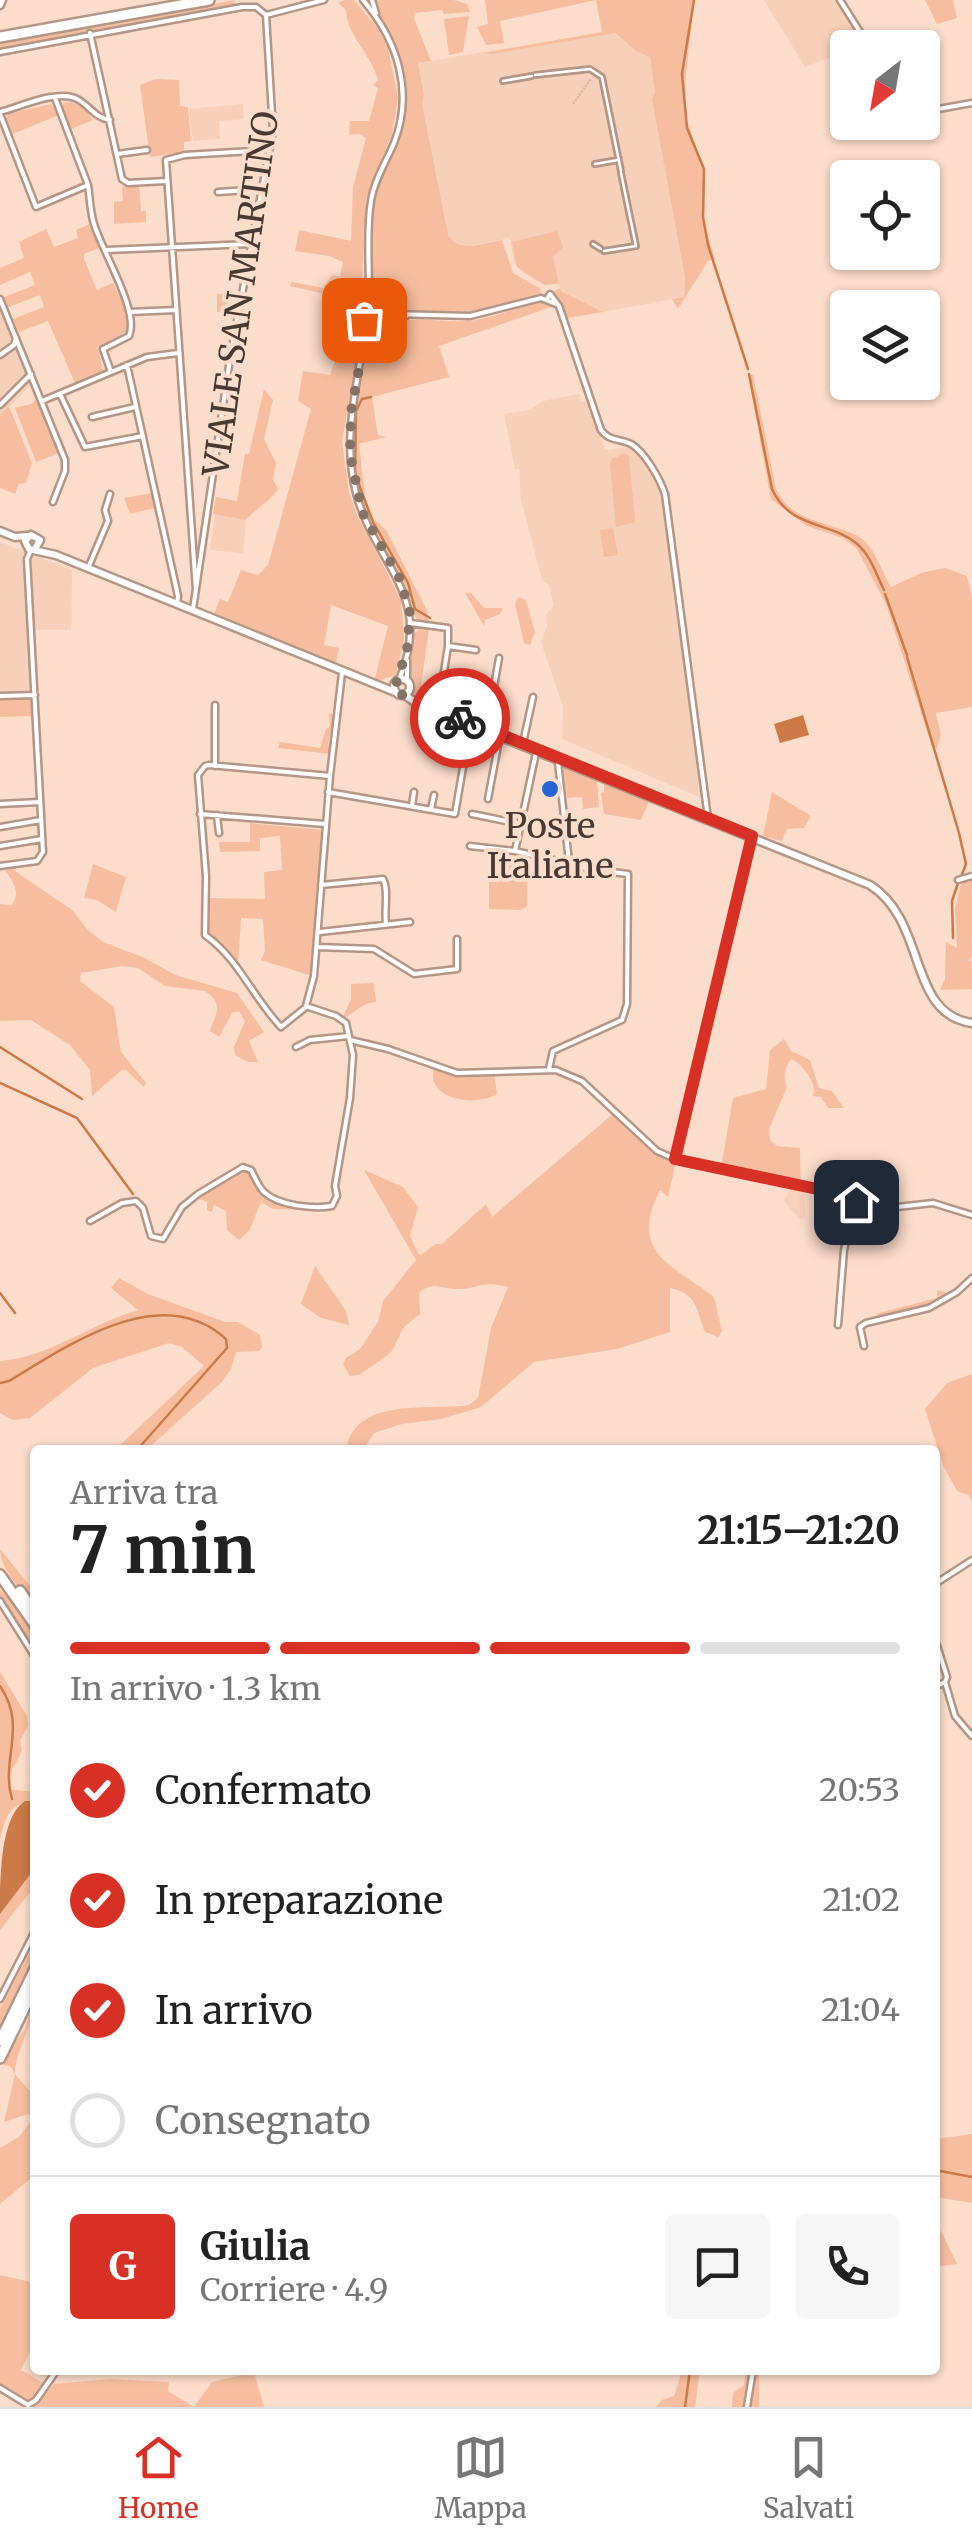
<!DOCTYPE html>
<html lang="it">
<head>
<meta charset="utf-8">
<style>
	:root { --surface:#fff; --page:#f6f6f6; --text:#222; --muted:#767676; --line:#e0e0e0; --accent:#d93025 }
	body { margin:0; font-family:Merriweather,serif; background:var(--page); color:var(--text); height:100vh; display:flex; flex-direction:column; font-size:38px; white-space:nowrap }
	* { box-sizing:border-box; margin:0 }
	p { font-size:32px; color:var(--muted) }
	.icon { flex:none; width:55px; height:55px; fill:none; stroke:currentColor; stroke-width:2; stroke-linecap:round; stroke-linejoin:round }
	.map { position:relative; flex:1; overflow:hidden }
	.drawer { position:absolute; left:30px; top:1445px; width:910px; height:930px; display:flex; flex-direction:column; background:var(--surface); border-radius:10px; box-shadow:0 2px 8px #0004 }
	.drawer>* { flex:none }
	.needle { width:65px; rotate:211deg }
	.buttons { position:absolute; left:830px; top:30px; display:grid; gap:20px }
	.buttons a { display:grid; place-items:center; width:110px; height:110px; border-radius:10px; background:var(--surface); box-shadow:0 2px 8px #0004; font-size:50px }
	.pin { position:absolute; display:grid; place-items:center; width:85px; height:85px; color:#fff; margin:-42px; border-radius:20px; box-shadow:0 5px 15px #0006 }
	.courier { position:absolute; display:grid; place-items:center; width:100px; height:100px; margin:-50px; border:8px solid #d93025; border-radius:50%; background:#fff; color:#222; box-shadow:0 2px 12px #0007 }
	.summary em { font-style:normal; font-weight:700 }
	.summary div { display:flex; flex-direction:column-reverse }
	.summary { display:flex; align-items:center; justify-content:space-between; height:170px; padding:0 40px }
	h1 { font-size:65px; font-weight:700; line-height:75px }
	.bar { display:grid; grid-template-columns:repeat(4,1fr); gap:15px 10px; align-content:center; height:120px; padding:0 40px }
	.bar i { height:12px; border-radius:8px; background:var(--line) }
	.bar .on { background:var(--accent) }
	.bar p { grid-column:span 4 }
	.line { display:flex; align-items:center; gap:25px; padding:0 40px; border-top:2px solid var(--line) }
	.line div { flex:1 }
	.round { display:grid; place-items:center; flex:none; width:105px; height:105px; border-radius:10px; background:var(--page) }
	ol { padding:0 40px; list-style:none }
	li { display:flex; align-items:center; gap:30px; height:110px }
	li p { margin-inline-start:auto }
	li .icon { padding:10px; border-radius:50%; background:var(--accent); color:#fff; stroke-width:4 }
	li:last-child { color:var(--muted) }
	li i { width:55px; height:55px; border:5px solid var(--line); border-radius:50% }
	.menu { display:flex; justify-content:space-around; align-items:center; height:140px; border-top:2px solid var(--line); background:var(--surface); font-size:28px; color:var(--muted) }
	.menu a { display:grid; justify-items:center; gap:5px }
	.menu .on { color:var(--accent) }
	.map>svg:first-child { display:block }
	.built { fill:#f7d0ba }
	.green { fill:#f6be9f }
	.water { fill:#cb7a48 }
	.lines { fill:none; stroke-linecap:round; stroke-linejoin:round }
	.stream { stroke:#cb7a48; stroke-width:2.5 }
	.pedestrian-tunnel { stroke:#d8bcac; stroke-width:2.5; stroke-dasharray:2.5 1; stroke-linecap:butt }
	.pedestrian-casing { stroke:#b49686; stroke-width:8 }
	.minor-casing { stroke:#b49686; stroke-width:9 }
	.secondary-casing { stroke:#b49686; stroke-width:11 }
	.motorway-casing { stroke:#b49686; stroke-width:14 }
	.pedestrian { stroke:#fff; stroke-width:2.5 }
	.minor { stroke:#fff; stroke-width:4 }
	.secondary { stroke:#fff; stroke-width:6 }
	.motorway { stroke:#fff; stroke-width:9 }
	.done { stroke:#867368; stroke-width:10; stroke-dasharray:0 18 }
	.route { stroke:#d93025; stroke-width:12 }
	.poi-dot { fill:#2766d2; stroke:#fcdcca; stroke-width:4 }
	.labels { text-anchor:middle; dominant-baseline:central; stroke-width:8; stroke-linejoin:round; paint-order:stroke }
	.street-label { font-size:35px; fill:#463a33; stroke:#fcdcca }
	.poi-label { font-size:35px; fill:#463a33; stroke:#fcdcca }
</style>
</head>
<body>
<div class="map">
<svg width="972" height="2407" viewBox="0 0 972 2407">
	<rect width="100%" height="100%" fill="#fcdcca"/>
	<path class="built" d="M764 0H837L864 45 848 48 847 51 805 67Z
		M611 31 637 52 650 57 685 277 684 297 603 312 560 290 559 284 545 285 524 274 514 263 510 238 450 250 422 104 424 94 418 63Z
		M243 104 244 119 219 121 220 139 193 141 189 109Z
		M0 294 37 378 0 416Z
		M579 394 581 402 589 400 605 450 630 447 638 451 664 490 704 799 562 739 563 707 541 642 547 627 546 614 554 606 549 585 542 580 521 500 519 469H515L504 414 529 410 543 401Z
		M215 514 246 520 243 553 210 550Z
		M0 542 72 570 71 630H33L36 693 0 694Z
		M792 1188 804 1189 805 1218 799 1219 783 1200Z"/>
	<path class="green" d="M235 0 233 7 0 50V43Z
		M345 0H354L379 30 388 48 398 98 392 134 366 199 362 284 365 304 358 317 361 334 342 441 349 493 356 513 401 600 404 639 396 675 374 682 388 626 331 605 324 645 339 648 336 664 214 614 220 599 228 602 241 570 258 575 268 565 311 409 298 401 303 371 330 375 343 338 337 330 340 313 336 299 325 294 290 286 292 282 323 288 332 275 340 276 343 262 329 256 295 251 299 230 351 241 353 187 366 138 359 134 349 135 350 121H369L378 88 373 85 378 80C372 55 347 36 346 10L338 3Z
		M376 0H454L467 4 470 12 444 14 442 10 415 13 414 18 431 61 418 63 424 95 422 104 448 235C459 254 483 243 502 240L513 273 541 289V296L462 314 396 311 379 305C366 280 367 217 377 191 388 161 404 135 405 103 407 67 393 39 375 9L378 8Z
		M485 0H694L685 84 686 118 705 171 704 222 715 259 708 261 678 309 672 299 684 297 685 277 652 99 655 92 650 57 637 52 615 33 492 54 484 53 602 32 596 0 500 21 504 43 486 45 477 27 488 24Z
		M925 0H953L957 18 937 24Z
		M469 16 463 52 449 55 444 19Z
		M156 79 179 80 180 106 188 107 191 141 184 142V152L150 157 140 85Z
		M71 102 85 109 93 120 71 129 61 108 63 103Z
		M51 104 59 115 10 135 5 121 8 114Z
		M139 186 141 211H146V222L114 224V202L123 201 122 187Z
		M90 224 99 248 84 254V259L97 290 113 283 123 304 129 330 98 348 103 371 75 383 48 321 19 332 13 319 44 307 40 295 6 308 2 298 35 285 30 272 0 285V268L24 258 19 242 46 229 54 247 78 238 76 230Z
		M557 231 563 247 553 257 559 283 545 285 517 267 512 242Z
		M560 288 561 291 603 312 567 318 553 292Z
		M240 293 237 311 217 312V294Z
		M543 302 554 306 439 346 449 377 372 397 378 435 386 437 359 444 365 497 372 518 386 530 427 610 429 625C407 619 412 601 403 583 393 563 378 544 369 523 350 479 349 434 358 388 361 372 363 349 375 337 405 307 439 326 476 320 499 316 520 306 543 302Z
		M748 375H753L776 489C793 523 827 521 856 535 875 544 881 572 891 587L921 573 945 568 967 576 972 596V707L936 713 941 735 937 748 932 747 886 604 857 549 843 538 807 526 771 499Z
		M264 389 273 400 264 439 276 463 273 479 278 489C270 502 256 508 246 520L213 514 216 497 237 501 245 454H249Z
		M36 399 59 453 36 462 15 408 31 404Z
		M9 406 32 463 26 483 19 484 15 494 0 488V415Z
		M623 454 629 455 635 522 616 527 610 464 612 459Z
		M152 493 155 508 130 514 124 498Z
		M613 528 618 555 604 557 600 530Z
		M465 593H471L484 608H503L500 614 485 620 484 626Z
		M518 597 526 600 535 632 530 645 524 643 515 604Z
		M420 629H429L419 699 414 696 409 669 412 635Z
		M30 696 34 716 0 717V697Z
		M329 713 334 716 328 744 330 754 278 748 280 742 320 748 326 729 330 726Z
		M563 767 597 780 599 807 583 809 582 797 567 798Z
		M604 781 650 799 641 820 604 814 601 793 604 792Z
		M772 792 811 816 804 828 787 829 782 841 763 836Z
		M250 823 323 830 312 976 261 960 265 951 263 919 241 918 238 966 208 934V898L265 899 264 872 282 870 280 836 260 838V851L220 852 219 842H250Z
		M489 852 528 858 527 906 520 910 489 909Z
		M93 864 126 877 116 912 97 900 84 898Z
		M12 869 72 910 88 930 103 942 145 958 175 975 237 993 264 1032 249 1041 258 1062H248L235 1055 234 1047 245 1021 239 1011 232 1013 219 1037 210 1031C215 1015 225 1004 205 991L165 986 138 968 122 966 81 973 80 981 114 1007 121 1052 146 1083 144 1087 126 1070H122L92 1096 90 1070 70 1045 31 1020 0 1021V904L12 905C21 892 13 882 5 870Z
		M972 878V957L969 960 972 962V989L940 990 945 979 946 942 957 948 955 908 962 881Z
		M374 983 376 1002C362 1002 354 1014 342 1019L351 999V984Z
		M784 1039 791 1051 810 1060 819 1088 832 1091 844 1108H828L821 1097 813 1096C818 1084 802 1063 791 1059 784 1069 783 1076 787 1087L769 1129 770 1140 777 1146 800 1148 801 1185 721 1168 733 1098 766 1089 770 1050Z
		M440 1064 458 1071 494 1072 497 1094C476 1107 425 1100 434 1068Z
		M614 1113 648 1145 676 1162 668 1197 660 1190C628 1254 673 1265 714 1297L722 1331 718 1337 705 1332C696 1311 699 1294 670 1288V1332L617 1349 534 1362 481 1407 441 1419 402 1424 374 1433 363 1450H346C355 1396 429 1411 469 1405L478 1398 491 1328 508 1287C480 1280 482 1288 459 1289 442 1290 433 1280 419 1293L420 1314 404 1327 392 1351 385 1357 359 1375 350 1376 343 1364 346 1358 360 1349 378 1322 383 1301 416 1260 364 1170 403 1187 418 1207 410 1236 419 1255H421L436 1244H442L486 1204 492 1217Z
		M241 1169 249 1170C265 1199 284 1204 316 1210L273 1209 261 1202 249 1231 239 1240 227 1230 226 1211 214 1205 212 1212 207 1210V1202L196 1197Z
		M315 1266 346 1311 349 1325 321 1318 301 1304Z
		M119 1278 148 1294 225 1322H238L260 1335 262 1348 259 1351 236 1352 231 1369 222 1382 146 1450H115L204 1366 182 1347 169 1343 93 1368 30 1418 13 1420 0 1413V1361C48 1358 92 1323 138 1310L111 1288Z
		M937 1290 945 1292 946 1297C925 1310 900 1320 875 1314L937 1298Z
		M972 1374V1503L969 1495 957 1491 943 1465 925 1409 947 1383Z
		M0 1549 35 1592V1602C20 1592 0 1567 0 1549Z
		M0 1590C18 1602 35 1629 35 1650L0 1598Z
		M0 1672 27 1716 28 1726 20 1741 22 1750 17 1762 12 1769 9 1789 35 1792V1801C9 1802 6 1817 0 1839Z
		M35 1868V1886L0 1930V1914Z
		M35 1943V1963L0 2035V2008Z
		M35 1996C35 2025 16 2046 15 2074L35 2097V2175L0 2204V2148L19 2137 33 2118 28 2114 4 2122 15 2074 10 2066 3 2065 11 2047 25 2029Z
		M972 2134V2203L935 2197V2139Z
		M935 2230 941 2231 957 2264 935 2267Z
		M0 2275 35 2283V2354L30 2352 21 2370 47 2385 28 2404 0 2387Z
		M678 2370H700L695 2407H656L662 2400 674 2396 680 2377Z
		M746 2370H759V2407H732L733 2393 744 2385Z
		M254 2372 264 2407H33L54 2384 109 2379 169 2382 168 2391 194 2407 212 2382Z"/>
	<path class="water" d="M803 715 809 735 780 743 774 724Z
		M25 1801H35V1868L0 1914C0 1879 0 1817 25 1801Z"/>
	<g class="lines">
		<path class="stream" d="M694 0 682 74 687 128 704 169 703 217 708 245 748 369
			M749 374 772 489C790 529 829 521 856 543 870 554 876 574 884 590
			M371 397 362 399 356 411 355 474 373 522 408 583 415 609 430 618
			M885 594 907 655
			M907 657 959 833 966 864 961 877
			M953 938 952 901 958 883
			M0 1047 82 1099
			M0 1083 77 1118 133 1194
			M0 1293 15 1313
			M0 1383 9 1381C69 1345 161 1280 226 1339L227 1348 137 1450
			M0 1686C28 1727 0 1759 12 1799
			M935 2170 972 2177
			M685 2407 690 2370"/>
		<path class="pedestrian-tunnel" d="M573 104 591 79"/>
		<g class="pedestrian-casing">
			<path id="pedestrian" d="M535 75 590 69 602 77 621 171
				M503 81 532 76
				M595 164 618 160
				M593 244 601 249
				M604 251 636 246 621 173"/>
		</g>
		<g class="minor-casing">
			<path id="minor" d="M363 0C398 41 414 92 394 143 386 162 374 181 371 201 365 237 371 274 368 309
				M372 0 376 13
				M840 0 870 48
				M266 15 324 0
				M90 33 122 179 128 183 166 181
				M0 52 242 7H256L266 15 273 131 231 352 193 609
				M0 112C20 107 55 90 75 98 89 104 94 118 110 120
				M922 112 972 103
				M0 114 36 207 88 185 55 98
				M117 154 147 150
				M88 185C90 198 90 211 94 224 102 251 140 312 129 336L103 349 111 372
				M218 192 262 189
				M106 250 251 244
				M369 280 379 308
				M0 299 65 460V471L53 502
				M547 299 550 294 559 306 601 430C610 442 619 438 631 444 645 452 660 479 665 494L708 818
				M384 311 387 318 383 328 373 331 366 326 364 314 374 307 392 314 470 316 541 298 556 304
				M130 312 175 310
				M386 322 406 316
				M366 326C366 337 362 346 361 356 353 403 344 447 356 493 375 566 435 594 399 680
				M364 353 376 331
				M0 355 14 345 16 338
				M127 365 178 596 177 604
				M60 394 85 447 143 436
				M42 401 147 357 178 353
				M0 405 31 374
				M92 417 135 407
				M88 568 108 521 105 510 110 494
				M196 590 166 160 185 155 269 150
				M411 623 448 628V646
				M407 660V681
				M443 678 459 681
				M0 696 35 695
				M215 705V766
				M438 710 448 646 476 650
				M481 726 491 704 499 658
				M523 743 533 697
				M558 762 569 862
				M328 792 455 814 470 727
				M488 799 500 735
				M0 804 40 802
				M412 806 414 792
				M431 809 434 795
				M200 814 325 824
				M472 814 520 824
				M217 815 219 833
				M0 827 41 820
				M0 846 42 839
				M470 846 515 851 596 870 628 874 627 1004 622 1020 553 1051 549 1069
				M515 851 536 753
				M0 866 37 861 43 852 27 559 30 552
				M958 880 972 876
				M321 885 383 879C389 890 384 909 386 924
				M320 932 410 922
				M317 947 374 949 414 974 457 969V939
				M306 1006 314 976 330 776 342 673
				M306 1007 281 1027C253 998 239 959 205 935L206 876 198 775 205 766 209 765 330 776
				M350 1040 388 1049 457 1073 556 1070 582 1081 657 1151 682 1162 822 1190 872 1205 897 1207 933 1203 972 1215
				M296 1047 310 1040 349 1036
				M675 1159 752 838
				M90 1221 122 1203 136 1201 143 1208 151 1236 163 1239 182 1207 198 1194 243 1167 251 1170C255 1177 258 1186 264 1192 279 1206 313 1209 332 1206L337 1196 335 1186 350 1098 353 1055 346 1023 336 1016 306 1006
				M838 1325 844 1250 856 1202
				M864 1346 860 1327 866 1323 929 1308 957 1292 972 1278
				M935 1584 972 1560
				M0 1601 35 1657
				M935 1639 947 1677 945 1682 935 1687
				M945 1682 955 1716 972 1736
				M0 1999 35 1931
				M0 2388 28 2405
				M28 2405 36 2400 57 2370
				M747 2407 753 2370"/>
		</g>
		<g class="secondary-casing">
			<path id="secondary" d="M0 5 2 0
				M0 531 15 537 27 536
				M35 549 40 540 31 535 25 541 29 549 56 555 395 692
				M394 687a8 8 0 1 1 16 0a8 8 0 1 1-16 0Z
				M405 695 416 703 870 885C928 922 907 1014 972 1023"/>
		</g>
		<g class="motorway-casing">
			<path id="motorway" d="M0 37 209 0
				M0 1575 35 1625
				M20 1591 35 1613
				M0 2041 35 1969
				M0 2058 35 1986"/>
		</g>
		<use href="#pedestrian" class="pedestrian"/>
		<use href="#minor" class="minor"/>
		<use href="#secondary" class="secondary"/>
		<use href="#motorway" class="motorway"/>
	</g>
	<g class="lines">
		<path class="done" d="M364 320 366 331 351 412 350 454 362 512 400 579 410 613 407 650 394 690 416 703 460 718"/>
		<path class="route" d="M460 718 752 836 675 1159 822 1190 856 1202"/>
	</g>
	<circle class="poi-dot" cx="550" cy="789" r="10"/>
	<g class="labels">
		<g class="street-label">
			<text transform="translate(241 294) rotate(-82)">VIALE SAN MARTINO</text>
		</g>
		<g class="poi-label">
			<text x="550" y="826">Poste<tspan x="550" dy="40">Italiane</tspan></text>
		</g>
	</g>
</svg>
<div class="buttons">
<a><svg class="needle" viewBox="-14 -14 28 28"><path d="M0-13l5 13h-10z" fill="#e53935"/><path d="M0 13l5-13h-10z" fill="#767676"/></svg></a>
<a><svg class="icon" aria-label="locate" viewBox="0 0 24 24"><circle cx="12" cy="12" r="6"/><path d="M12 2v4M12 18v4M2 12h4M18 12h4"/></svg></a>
<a><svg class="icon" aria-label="layers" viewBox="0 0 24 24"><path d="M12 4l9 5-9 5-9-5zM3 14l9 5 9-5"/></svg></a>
</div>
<div class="pin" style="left:364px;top:320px;background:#ea580c"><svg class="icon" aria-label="bag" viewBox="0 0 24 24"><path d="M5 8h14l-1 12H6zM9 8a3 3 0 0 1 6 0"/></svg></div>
<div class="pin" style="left:856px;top:1202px;background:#1f2937"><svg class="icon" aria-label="home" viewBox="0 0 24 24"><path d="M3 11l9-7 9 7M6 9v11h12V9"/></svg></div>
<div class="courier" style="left:460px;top:718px"><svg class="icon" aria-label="bike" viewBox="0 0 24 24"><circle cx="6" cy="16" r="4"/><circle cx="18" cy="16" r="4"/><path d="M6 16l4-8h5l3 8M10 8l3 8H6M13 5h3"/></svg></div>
<section class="drawer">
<div class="summary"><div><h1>7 min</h1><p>Arriva tra</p></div><em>21:15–21:20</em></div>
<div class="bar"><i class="on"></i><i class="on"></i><i class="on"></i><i></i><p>In arrivo · 1.3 km</p></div>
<ol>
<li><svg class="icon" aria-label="check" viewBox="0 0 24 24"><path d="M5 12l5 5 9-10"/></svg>Confermato<p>20:53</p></li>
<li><svg class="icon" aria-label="check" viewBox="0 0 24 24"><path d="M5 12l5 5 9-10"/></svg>In preparazione<p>21:02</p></li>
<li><svg class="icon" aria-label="check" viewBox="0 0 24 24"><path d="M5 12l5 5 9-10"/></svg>In arrivo<p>21:04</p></li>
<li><i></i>Consegnato</li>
</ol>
<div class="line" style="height:180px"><b class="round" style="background:var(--accent);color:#fff">G</b><div><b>Giulia</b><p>Corriere · 4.9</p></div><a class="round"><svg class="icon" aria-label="chat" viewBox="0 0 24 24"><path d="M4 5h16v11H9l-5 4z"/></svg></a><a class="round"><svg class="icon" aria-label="phone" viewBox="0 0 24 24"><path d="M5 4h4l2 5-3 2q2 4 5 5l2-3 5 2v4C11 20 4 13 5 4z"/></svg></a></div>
</section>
</div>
<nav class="menu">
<a class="on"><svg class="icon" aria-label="home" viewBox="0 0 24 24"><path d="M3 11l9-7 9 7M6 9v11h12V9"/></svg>Home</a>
<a><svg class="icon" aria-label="map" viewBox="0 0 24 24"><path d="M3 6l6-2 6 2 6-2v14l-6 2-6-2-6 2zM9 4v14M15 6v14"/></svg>Mappa</a>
<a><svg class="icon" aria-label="saved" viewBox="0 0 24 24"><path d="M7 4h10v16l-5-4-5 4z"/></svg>Salvati</a>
</nav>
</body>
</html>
